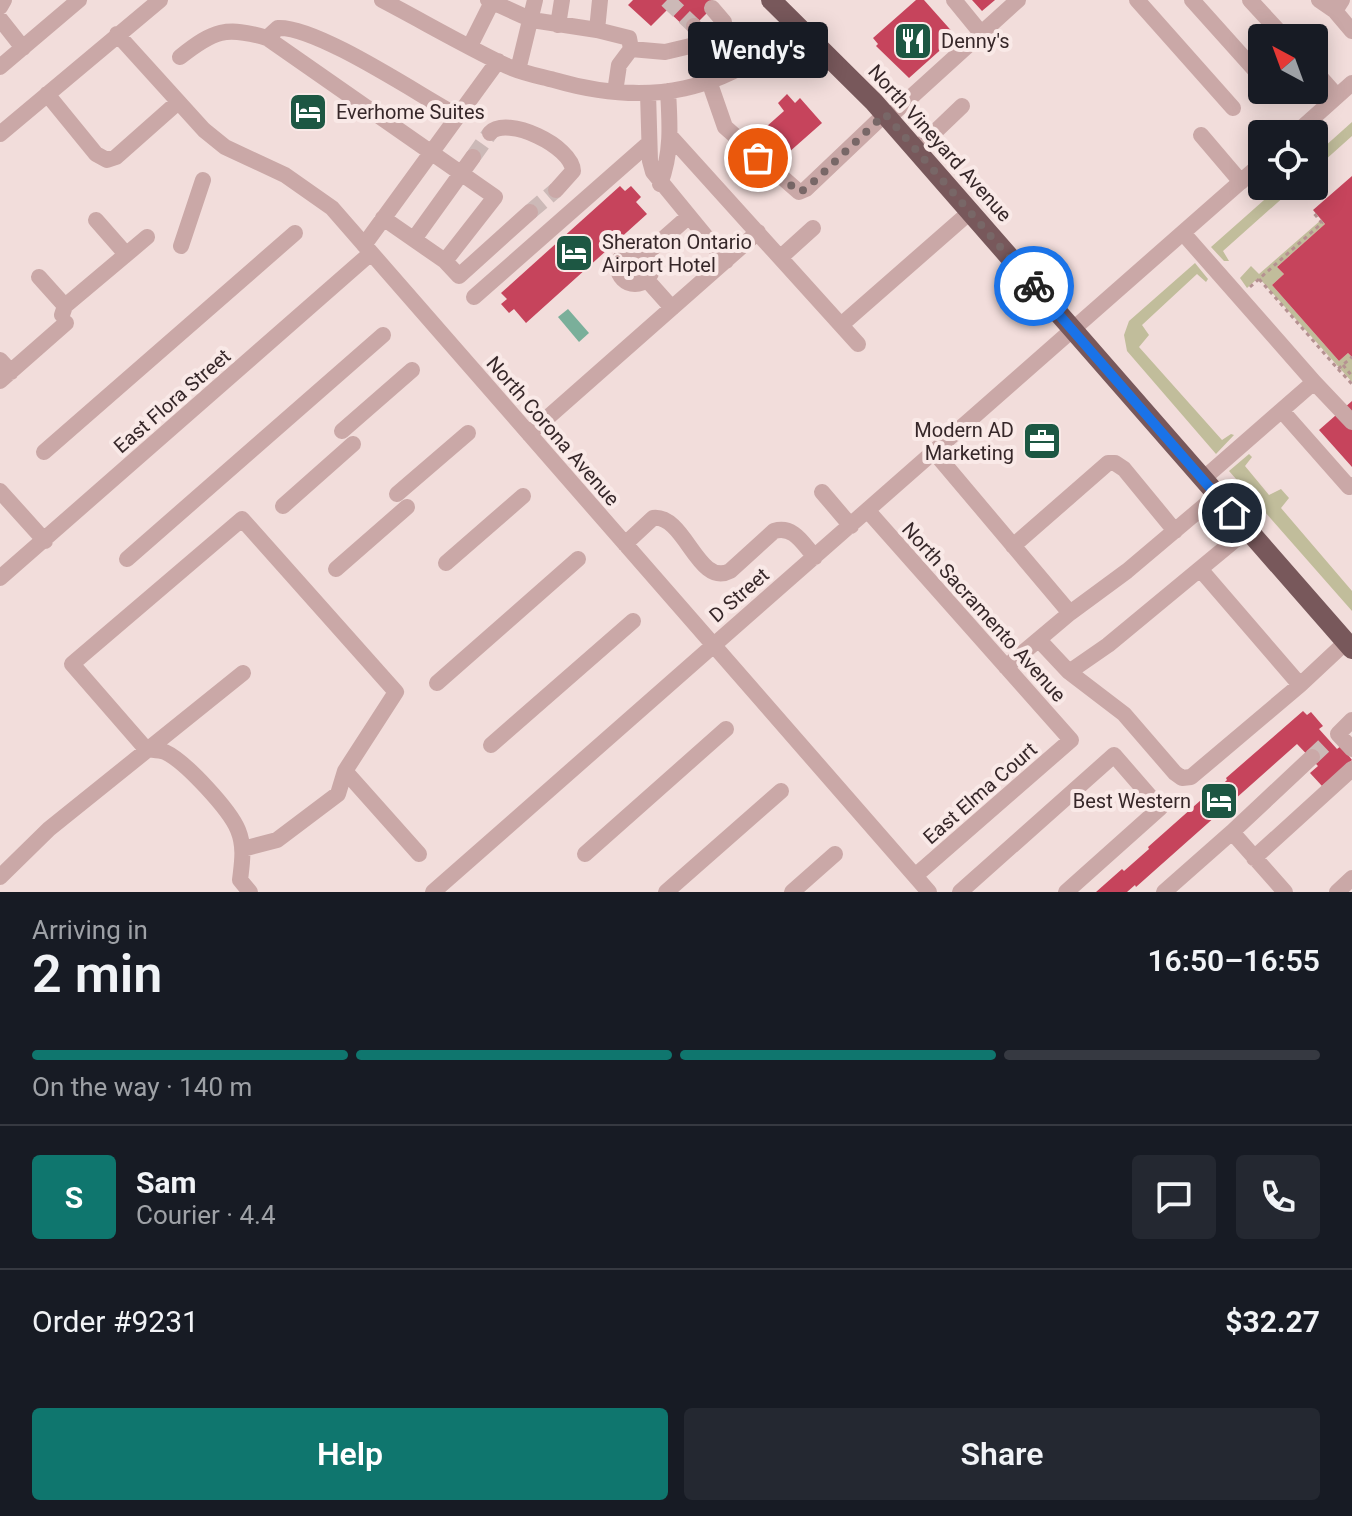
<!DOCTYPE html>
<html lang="en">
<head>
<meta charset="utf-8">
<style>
	:root { --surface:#171b24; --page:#242831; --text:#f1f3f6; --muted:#9ea1a6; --line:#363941; --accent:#0f766e }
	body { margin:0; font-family:Roboto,sans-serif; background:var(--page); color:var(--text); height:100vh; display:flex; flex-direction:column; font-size:30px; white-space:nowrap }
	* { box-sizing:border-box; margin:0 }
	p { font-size:26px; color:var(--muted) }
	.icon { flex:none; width:44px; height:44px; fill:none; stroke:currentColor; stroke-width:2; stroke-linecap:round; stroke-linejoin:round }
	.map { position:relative; height:892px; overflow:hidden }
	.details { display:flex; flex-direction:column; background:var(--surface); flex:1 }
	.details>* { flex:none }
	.needle { width:52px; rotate:319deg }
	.controls { position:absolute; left:1248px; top:24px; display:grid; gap:16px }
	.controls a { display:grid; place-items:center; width:80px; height:80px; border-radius:8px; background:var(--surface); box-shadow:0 4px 20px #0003; font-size:40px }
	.pin { position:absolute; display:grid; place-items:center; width:68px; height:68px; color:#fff; margin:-34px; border:4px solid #fff; border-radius:50%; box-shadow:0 2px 8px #0007 }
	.courier { position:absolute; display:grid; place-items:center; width:80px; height:80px; margin:-40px; border:6px solid #1a73e8; border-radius:50%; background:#fff; color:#222; box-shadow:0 2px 10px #0007 }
	.bubble { position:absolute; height:56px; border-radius:8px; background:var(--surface); box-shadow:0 4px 20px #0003; font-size:26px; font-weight:600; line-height:56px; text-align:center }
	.summary em { font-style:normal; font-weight:600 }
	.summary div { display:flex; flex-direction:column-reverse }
	.summary { display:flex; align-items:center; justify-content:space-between; height:136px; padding:0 32px }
	h1 { font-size:52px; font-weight:600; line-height:60px }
	.bar { display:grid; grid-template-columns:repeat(4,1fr); gap:12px 8px; align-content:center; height:96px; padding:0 32px }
	.bar i { height:10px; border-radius:6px; background:var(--line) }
	.bar .selected { background:var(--accent) }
	.bar p { grid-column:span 4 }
	.line { display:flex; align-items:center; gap:20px; padding:0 32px; border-top:2px solid var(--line) }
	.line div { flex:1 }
	.round { display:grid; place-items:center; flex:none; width:84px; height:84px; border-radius:8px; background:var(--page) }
	.primary-button { display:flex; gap:16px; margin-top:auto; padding:16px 32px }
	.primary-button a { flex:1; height:92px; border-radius:8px; background:var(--accent); color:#fff; font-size:32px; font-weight:600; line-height:92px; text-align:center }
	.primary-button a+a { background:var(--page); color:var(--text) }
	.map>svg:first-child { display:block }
	.green { fill:#c1bd9b }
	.water { fill:#7aaf9a }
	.building { fill:#c6445c }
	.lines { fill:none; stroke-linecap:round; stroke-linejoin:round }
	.minor-tunnel { stroke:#ccb9b7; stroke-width:16; stroke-dasharray:16 8; stroke-linecap:butt }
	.path { stroke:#b59191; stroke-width:3; stroke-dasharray:4 4; stroke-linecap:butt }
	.minor { stroke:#caa8a7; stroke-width:16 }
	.major { stroke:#78585b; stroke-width:20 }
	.done { stroke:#786767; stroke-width:8; stroke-dasharray:0 14.4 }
	.route { stroke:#1a73e8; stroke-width:10 }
	.labels { text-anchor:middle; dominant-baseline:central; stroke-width:8; stroke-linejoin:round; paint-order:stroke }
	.poi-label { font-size:20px; fill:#362729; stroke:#f9e9e7; text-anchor:start }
	.street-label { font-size:20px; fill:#362729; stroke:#f9e9e7 }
</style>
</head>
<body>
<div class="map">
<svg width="1352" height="892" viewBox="0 0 1352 892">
	<rect width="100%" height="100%" fill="#f2dddb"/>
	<path class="green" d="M1352 122V136L1314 170V156Z
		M1280 186H1296L1223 251 1229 261H1224L1211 247Z
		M1321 220 1325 224 1277 267 1284 274 1272 285 1339 361 1348 353 1352 357V382L1260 279H1257L1247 288 1240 278 1251 266 1259 274Z
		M1195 263 1208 279 1206 282 1197 274 1142 325 1149 335 1139 347 1222 440 1231 434 1234 435 1216 454 1127 351 1124 335 1129 321Z
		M1249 454 1252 457 1245 466 1269 495 1281 489 1289 498 1281 508 1352 591V611L1229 471Z"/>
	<path class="water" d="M568 309 589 333 579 342 558 317Z"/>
	<path class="building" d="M633 0H712L716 4 689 31 667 10 651 26 628 5Z
		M916 0H924L956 36 909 78 876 46 878 44 873 38Z
		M972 0H995L982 11Z
		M787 94 795 103 800 98 822 123 788 153 766 127 784 111 778 103Z
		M1352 176V357L1348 353 1339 361 1272 285 1284 274 1277 267 1325 224 1313 210Z
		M620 186 625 191 631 186 641 197 636 202 647 214 526 323 514 309 509 313 501 304 507 299 501 293Z
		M1352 401V467L1319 430Z
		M1303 711 1307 715 1311 712 1323 726 1319 729 1337 749 1341 746 1352 760 1322 786 1310 773 1318 766 1297 744 1136 887 1135 885 1127 892H1096L1122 869 1124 871 1149 849 1148 847 1201 800 1203 803 1227 780 1226 778Z"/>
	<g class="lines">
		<path class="minor-tunnel" d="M667 0 694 26
			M473 157 490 133
			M530 212 556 190
			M1312 757 1329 741"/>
		<path class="path" d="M1259 279 1338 369 1352 357
			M1250 287 1322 223 1312 211
			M1343 365 1352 376
			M1338 369 1352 384"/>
		<path class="minor" d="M382 0C424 22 465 46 507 66 522 73 539 76 554 80 650 108 724 92 799 27
			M488 0 532 20 597 30 600 0
			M954 0 981 33
			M1137 0 1233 108
			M1192 0 1262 78
			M1250 0 1285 38
			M1319 0 1335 11
			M1342 0 1335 11 1352 31
			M0 7 4 0
			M0 19 23 48
			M558 25 562 0
			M597 30 629 38 631 49 619 65 615 92
			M117 34 204 130 225 147 285 175 332 208 929 892
			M267 38 278 28C317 26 419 95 458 116
			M703 43 722 30 724 22 712 8
			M470 46 493 0
			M631 49 665 52 703 43 694 26
			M180 57C214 30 226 26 267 38L495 197 445 261
			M0 67 79 0
			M518 70 535 0
			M1314 70 1337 96
			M709 81 725 127 799 192 806 189 885 114
			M648 93 650 161 653 172 726 261
			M47 94 96 154 107 160 116 157 177 103
			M888 118 1018 0
			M490 133C507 115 572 146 573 171L556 190
			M0 134 160 0
			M1295 134 1352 83
			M1201 135 1241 182
			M671 137 858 344
			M916 150 962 106
			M660 184C672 153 670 124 668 91
			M383 218 445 261 459 276 530 212
			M96 220 125 253
			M1183 233 1314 382 1203 479
			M414 239 473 157
			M364 245 498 61
			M181 246 203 180
			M618 267a17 17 0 1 1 34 0a17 17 0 1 1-34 0Z
			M646 254 688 217
			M781 257 813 228
			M39 277 65 306
			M647 280 672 308
			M474 297 649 143
			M62 315 65 306 147 237
			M841 325 970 212
			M0 360 11 372
			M0 381 66 323
			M1314 382 1352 422
			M1282 411 1349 487 1352 485
			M342 431 412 370
			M529 434 758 232
			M44 452 295 233
			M935 453 1070 613 1006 667
			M0 491 45 541
			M822 492 851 526
			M397 494 468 433
			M283 506 353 444
			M868 511 1071 740 915 876
			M625 544 653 518C685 514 698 588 730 571L774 531C794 525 803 544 815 557
			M1013 546 1108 463H1115L1124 469 1175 531
			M127 559 383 335
			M446 563 523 496
			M336 569 407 507
			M1200 569 1300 685 1346 642
			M0 578 371 253
			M1070 613 1127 571 1217 495
			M1039 640 1069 672 1108 645 1247 530
			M1069 672 1124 714 1175 773 1182 778 1191 777 1300 685
			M437 683 578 559
			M1352 720 1338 734 1352 749
			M491 745 633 621
			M345 771 419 854
			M1232 832 1312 757
			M243 849 277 840 338 794 345 771 396 692 242 519 72 664 146 749C152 750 159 750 165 752 185 761 230 810 238 830 245 847 242 863 240 880L250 892
			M585 854 726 729
			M1254 858 1352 769
			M0 877 49 829 243 673
			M433 892 1262 163
			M666 892 781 791
			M792 892 835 854
			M960 892 1114 755 1160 808 1066 892
			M1164 892 1232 832 1285 892
			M1337 892 1352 878"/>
		<path class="major" d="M771 0 874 102 1352 649"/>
	</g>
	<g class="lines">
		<path class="done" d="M758 158 799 192 806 189 885 114 1034 286"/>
		<path class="route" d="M1034 286 1232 513"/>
	</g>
	<defs>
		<g id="restaurant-square" transform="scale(2)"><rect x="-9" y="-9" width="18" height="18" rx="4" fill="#1d5743" stroke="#f9e9e7"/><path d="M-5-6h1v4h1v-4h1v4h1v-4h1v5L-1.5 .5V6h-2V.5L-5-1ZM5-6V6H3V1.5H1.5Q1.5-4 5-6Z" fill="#fff"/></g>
		<g id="hotel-square" transform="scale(2)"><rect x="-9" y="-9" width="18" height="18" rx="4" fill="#1d5743" stroke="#f9e9e7"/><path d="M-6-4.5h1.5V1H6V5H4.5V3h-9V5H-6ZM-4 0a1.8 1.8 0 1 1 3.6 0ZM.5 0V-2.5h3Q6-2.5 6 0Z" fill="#fff"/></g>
		<g id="office-square" transform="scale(2)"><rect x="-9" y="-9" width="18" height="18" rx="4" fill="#1d5743" stroke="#f9e9e7"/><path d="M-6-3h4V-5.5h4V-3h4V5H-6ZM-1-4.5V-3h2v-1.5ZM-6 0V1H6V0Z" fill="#fff"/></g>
	</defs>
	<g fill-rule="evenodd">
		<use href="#restaurant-square" x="913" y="41"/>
		<use href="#hotel-square" x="308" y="112"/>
		<use href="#hotel-square" x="574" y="253"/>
		<use href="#office-square" x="1042" y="441"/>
		<use href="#hotel-square" x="1219" y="801"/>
	</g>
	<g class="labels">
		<g class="poi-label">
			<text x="941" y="41">Denny's</text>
			<text x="336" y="112">Everhome Suites</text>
			<text x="602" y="242">Sheraton Ontario<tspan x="602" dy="23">Airport Hotel</tspan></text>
			<text x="1014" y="430" text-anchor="end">Modern AD<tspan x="1014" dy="23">Marketing</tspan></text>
			<text x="1191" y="801" text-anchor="end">Best Western</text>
		</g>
		<g class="street-label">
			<text transform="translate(940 143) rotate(48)">North Vineyard Avenue</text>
			<text transform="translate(172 401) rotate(-41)">East Flora Street</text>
			<text transform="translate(553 431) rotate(49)">North Corona Avenue</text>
			<text transform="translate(739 595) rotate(-41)">D Street</text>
			<text transform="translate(984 612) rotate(48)">North Sacramento Avenue</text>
			<text transform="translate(980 793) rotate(-41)">East Elma Court</text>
		</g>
	</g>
</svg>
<div class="controls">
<a><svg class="needle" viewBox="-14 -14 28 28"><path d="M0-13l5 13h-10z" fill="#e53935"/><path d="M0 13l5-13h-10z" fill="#9ea1a6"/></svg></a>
<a><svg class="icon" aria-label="locate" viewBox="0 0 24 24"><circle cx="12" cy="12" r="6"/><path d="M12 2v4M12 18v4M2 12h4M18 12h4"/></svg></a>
</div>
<div class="pin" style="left:758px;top:158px;background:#ea580c"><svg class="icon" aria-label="bag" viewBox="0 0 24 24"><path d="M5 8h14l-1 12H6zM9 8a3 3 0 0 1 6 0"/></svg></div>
<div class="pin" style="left:1232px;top:513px;background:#1f2937"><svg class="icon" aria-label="home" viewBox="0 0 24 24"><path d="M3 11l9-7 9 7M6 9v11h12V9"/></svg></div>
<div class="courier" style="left:1034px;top:286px"><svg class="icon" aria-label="bike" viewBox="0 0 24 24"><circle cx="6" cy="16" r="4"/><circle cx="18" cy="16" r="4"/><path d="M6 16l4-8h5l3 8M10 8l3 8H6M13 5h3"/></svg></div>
<div class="bubble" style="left:688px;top:22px;width:140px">Wendy's</div>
</div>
<section class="details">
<div class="summary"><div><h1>2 min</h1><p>Arriving in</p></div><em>16:50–16:55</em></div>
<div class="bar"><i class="selected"></i><i class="selected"></i><i class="selected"></i><i></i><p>On the way · 140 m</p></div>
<div class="line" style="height:144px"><b class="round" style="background:var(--accent);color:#fff">S</b><div><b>Sam</b><p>Courier · 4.4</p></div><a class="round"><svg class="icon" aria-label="chat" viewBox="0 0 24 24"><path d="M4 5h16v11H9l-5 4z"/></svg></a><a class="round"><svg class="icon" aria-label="phone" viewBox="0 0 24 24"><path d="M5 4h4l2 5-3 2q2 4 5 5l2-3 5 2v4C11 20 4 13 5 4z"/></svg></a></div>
<div class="line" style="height:104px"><div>Order #9231</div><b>$32.27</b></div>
<div class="primary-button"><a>Help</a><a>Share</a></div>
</section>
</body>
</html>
